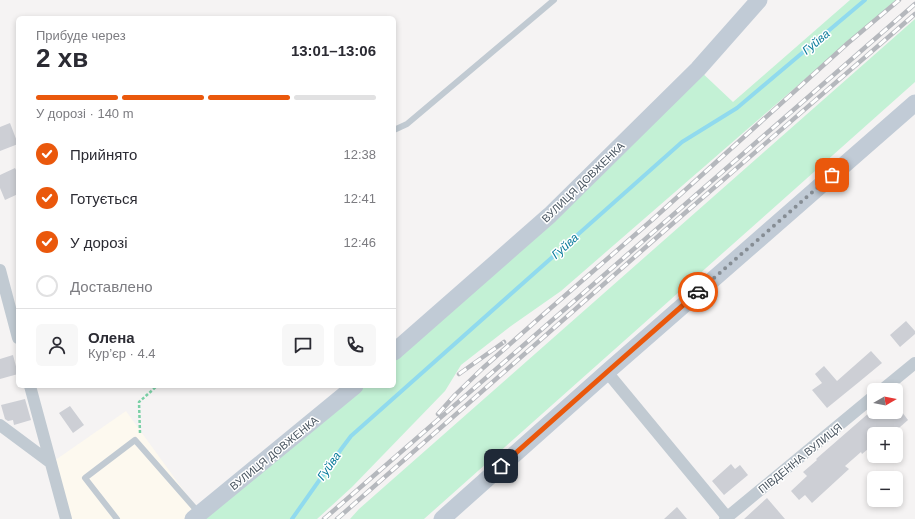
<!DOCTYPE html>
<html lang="uk">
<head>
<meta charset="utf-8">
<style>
	:root { --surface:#fff; --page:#f7f7f7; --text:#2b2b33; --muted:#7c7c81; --line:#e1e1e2; --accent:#ea580c }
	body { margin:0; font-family:Helvetica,sans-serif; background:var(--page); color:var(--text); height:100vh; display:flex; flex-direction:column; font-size:15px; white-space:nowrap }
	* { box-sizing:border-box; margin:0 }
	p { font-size:13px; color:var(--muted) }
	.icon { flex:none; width:22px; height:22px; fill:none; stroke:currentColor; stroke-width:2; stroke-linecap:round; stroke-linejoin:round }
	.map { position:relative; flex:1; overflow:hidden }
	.details { position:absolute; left:16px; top:16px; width:380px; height:372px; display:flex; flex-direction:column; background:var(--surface); border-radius:6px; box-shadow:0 2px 6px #0003 }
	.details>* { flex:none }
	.needle { width:26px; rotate:81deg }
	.tools { position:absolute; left:867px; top:383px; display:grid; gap:8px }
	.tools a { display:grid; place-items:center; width:36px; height:36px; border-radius:6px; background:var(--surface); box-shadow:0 2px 6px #0003; font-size:20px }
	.pin { position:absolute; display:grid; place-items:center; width:34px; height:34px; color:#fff; margin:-17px; border-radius:8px; box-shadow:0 2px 6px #0006 }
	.courier { position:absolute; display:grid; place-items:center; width:40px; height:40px; margin:-20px; border:3px solid #ea580c; border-radius:50%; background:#fff; color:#222; box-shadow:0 1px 5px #0007 }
	.summary em { font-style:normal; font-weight:800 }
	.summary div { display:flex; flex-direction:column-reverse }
	.summary { display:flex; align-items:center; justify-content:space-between; height:68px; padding:0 20px }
	h1 { font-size:26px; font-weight:800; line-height:30px }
	.bar { display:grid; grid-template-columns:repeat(4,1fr); gap:6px 4px; align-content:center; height:48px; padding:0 20px }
	.bar i { height:5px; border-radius:3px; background:var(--line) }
	.bar .active { background:var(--accent) }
	.bar p { grid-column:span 4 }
	.line { display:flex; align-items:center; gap:10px; padding:0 20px; border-top:1px solid var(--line) }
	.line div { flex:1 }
	.round { display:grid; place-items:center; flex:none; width:42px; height:42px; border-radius:6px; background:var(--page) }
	ol { padding:0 20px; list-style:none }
	li { display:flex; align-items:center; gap:12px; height:44px }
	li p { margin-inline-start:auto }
	li .icon { padding:4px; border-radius:50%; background:var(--accent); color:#fff; stroke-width:4 }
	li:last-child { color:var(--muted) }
	li i { width:22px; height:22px; border:2px solid var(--line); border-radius:50% }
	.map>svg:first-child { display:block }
	.commercial { fill:#fdf9ef }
	.green { fill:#c3f1d5 }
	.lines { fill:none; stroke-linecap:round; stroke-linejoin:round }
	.stream { stroke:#90daee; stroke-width:4 }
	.building { fill:#cdcfd5 }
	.path { stroke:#7ad0a6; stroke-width:2.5; stroke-dasharray:3 2; stroke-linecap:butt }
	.lane { stroke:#c1cad2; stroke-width:6 }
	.street { stroke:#c1cad2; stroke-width:12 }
	.secondary { stroke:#c1cbd6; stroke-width:17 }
	.rail-casing { stroke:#b5b8bd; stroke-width:4.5 }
	.rail { stroke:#fff; stroke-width:3; stroke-dasharray:9; stroke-linecap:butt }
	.done { stroke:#868d94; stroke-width:4; stroke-dasharray:0 7.2 }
	.route { stroke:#ea580c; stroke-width:5 }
	.labels { text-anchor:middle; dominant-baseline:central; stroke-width:3; stroke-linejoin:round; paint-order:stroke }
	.street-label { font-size:11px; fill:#4a5661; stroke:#fff }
	.water-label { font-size:12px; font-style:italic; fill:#0c7c9b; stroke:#fff }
</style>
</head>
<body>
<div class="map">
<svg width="915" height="519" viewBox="0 0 915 519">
	<rect width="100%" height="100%" fill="#f5f3f3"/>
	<path class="commercial" d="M126 411 200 513 193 519H67L51 463Z"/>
	<path class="green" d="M850 0H896L561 291 511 326 461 365 445 391 352 487 317 519H193L355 386H394V352L698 69 733 102Z
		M915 19V82L424 519H350L359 509Z"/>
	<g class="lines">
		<path class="stream" d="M292 519 342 448 351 436 360 428 682 142 737 108 865 0"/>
	</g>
	<path class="building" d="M10 123 18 144 0 151V127Z
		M15 168 18 174V194L5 200 0 188V175Z
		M906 321 915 331V334L900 347 890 335Z
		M871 351 882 363 859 382 827 408 812 390 822 383 815 374 824 366 837 381Z
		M13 355 18 374 0 379V359Z
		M25 399 31 420 14 425 13 420 8 421 5 419 1 405Z
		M70 406 84 425 73 433 59 413Z
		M870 412H902L908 420 892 434H874V444L862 454 861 452 845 466 849 469 812 503 805 495 799 500 791 491 807 476 803 472 817 460 816 459Z
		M731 464 735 469 740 465 748 475 724 495 712 481Z
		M767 498 785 519H744Z
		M677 507 687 519H664Z"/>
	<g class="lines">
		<path class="path" d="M140 433 139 402 157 386"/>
		<path class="lane" d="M394 130 407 124 554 0
			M117 519 85 478 135 440 199 513"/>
		<path class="street" d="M0 270 18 338
			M607 372 727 517
			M30 386 66 519
			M882 390 915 363
			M0 425 51 463
			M725 519 874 396"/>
		<path class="secondary" d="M394 352 550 215 698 69 759 0
			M193 519 355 386
			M442 519 607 372 915 103"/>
		<g class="rail-casing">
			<path id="rail" d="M459 374 504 342
				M438 414 455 395 483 368 545 313 652 220 848 43 899 0
				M324 519 915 4
				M337 519 663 232 915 14"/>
		</g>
		<use href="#rail" class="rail"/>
	</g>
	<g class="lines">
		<path class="done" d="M698 292 832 175"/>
		<path class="route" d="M501 466 607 372 698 292"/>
	</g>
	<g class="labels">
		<g class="street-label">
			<text transform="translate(583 182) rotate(-44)">ВУЛИЦЯ ДОВЖЕНКА</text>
			<text transform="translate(274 453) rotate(-39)">ВУЛИЦЯ ДОВЖЕНКА</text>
			<text transform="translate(800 458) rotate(-39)">ПІВДЕННА ВУЛИЦЯ</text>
		</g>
		<g class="water-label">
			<text transform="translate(816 42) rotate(-40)">Гуйва</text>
			<text transform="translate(565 246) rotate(-42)">Гуйва</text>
			<text transform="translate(329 466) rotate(-55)">Гуйва</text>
		</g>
	</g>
</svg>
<div class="tools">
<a><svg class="needle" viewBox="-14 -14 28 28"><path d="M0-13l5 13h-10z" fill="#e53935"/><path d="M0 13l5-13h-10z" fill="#7c7c81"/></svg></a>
<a>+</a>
<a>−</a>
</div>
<div class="pin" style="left:832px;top:175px;background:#ea580c"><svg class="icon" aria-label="bag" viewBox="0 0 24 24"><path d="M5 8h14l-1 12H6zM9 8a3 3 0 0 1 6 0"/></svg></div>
<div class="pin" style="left:501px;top:466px;background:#1f2937"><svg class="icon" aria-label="home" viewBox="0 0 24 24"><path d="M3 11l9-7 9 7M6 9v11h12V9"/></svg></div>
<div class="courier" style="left:698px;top:292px"><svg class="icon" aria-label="car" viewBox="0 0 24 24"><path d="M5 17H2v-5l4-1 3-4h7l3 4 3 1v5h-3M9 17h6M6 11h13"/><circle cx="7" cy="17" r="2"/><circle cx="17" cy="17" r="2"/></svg></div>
<section class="details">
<div class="summary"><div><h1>2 хв</h1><p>Прибуде через</p></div><em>13:01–13:06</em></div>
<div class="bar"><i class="active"></i><i class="active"></i><i class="active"></i><i></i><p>У дорозі · 140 m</p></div>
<ol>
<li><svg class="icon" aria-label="check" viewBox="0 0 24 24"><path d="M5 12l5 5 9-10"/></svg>Прийнято<p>12:38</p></li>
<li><svg class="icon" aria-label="check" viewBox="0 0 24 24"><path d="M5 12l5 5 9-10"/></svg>Готується<p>12:41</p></li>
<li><svg class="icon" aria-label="check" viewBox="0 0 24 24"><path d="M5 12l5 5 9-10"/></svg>У дорозі<p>12:46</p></li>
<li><i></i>Доставлено</li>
</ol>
<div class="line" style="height:72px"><a class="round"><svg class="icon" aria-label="person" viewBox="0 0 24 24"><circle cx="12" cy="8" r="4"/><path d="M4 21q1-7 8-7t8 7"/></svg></a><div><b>Олена</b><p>Кур’єр · 4.4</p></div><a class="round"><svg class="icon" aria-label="chat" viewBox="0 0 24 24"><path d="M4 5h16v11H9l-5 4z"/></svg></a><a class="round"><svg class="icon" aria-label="phone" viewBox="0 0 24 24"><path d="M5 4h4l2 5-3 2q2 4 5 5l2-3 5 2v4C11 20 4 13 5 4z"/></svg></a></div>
</section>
</div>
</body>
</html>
